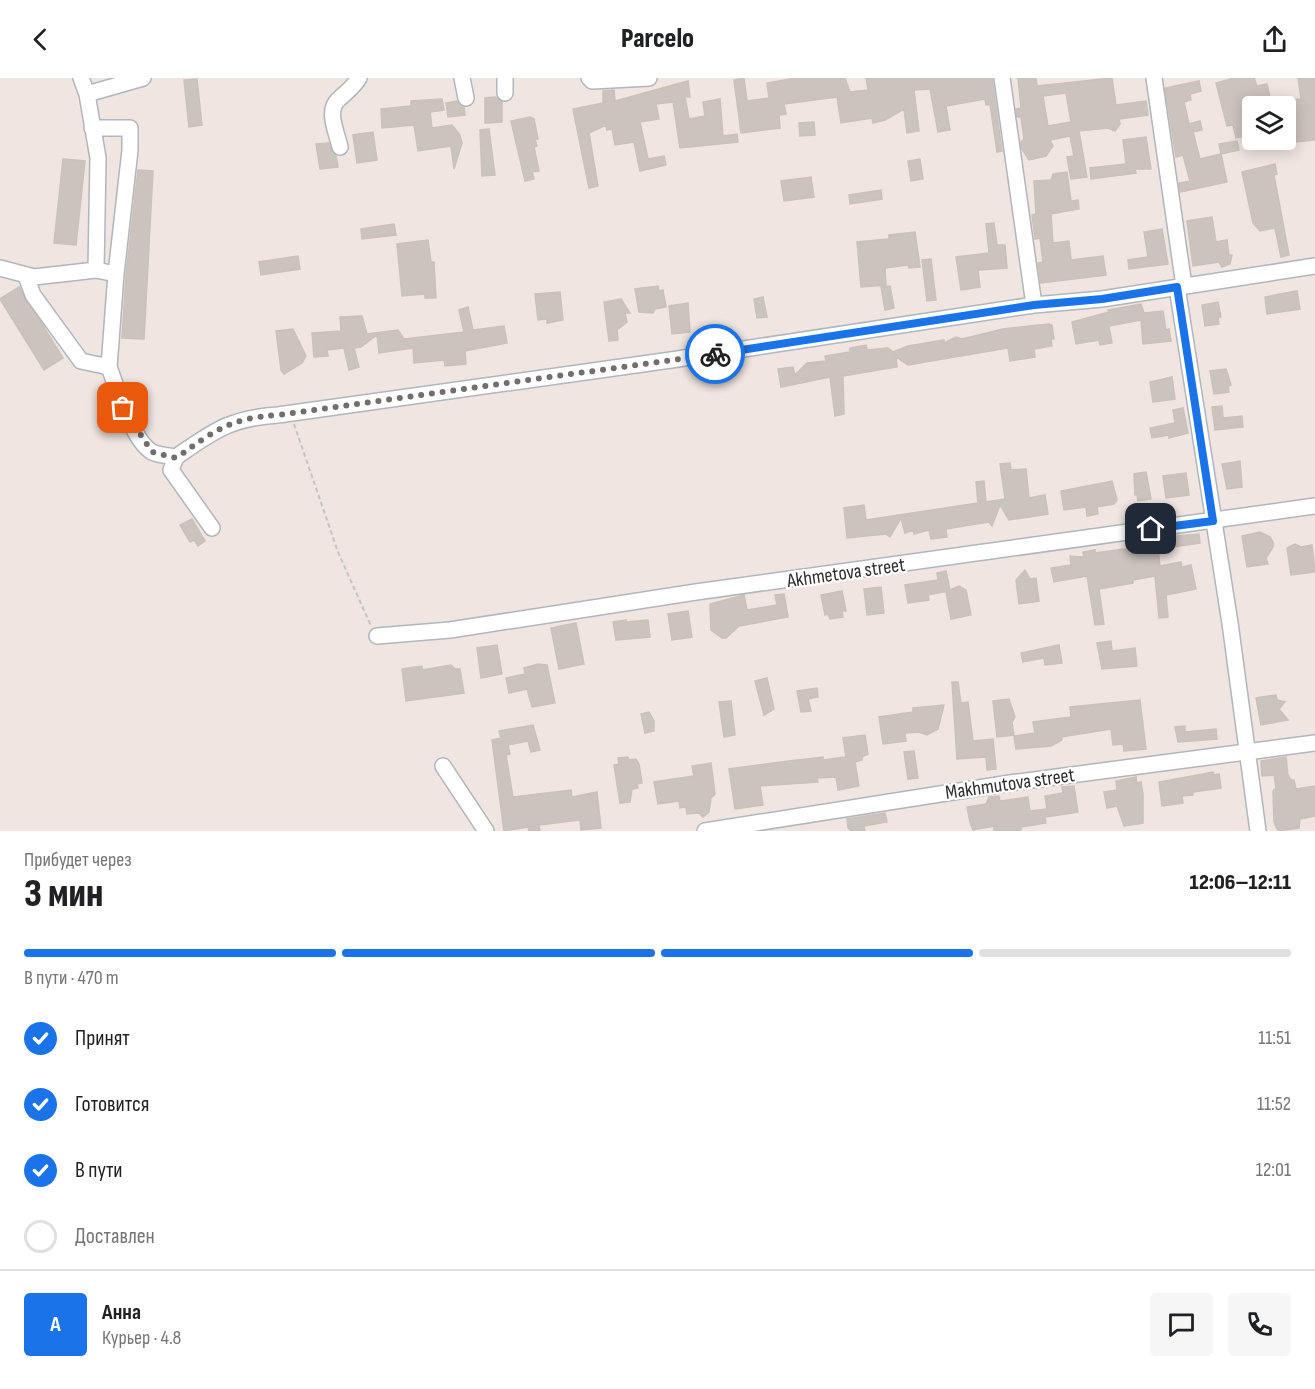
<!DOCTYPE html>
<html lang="ru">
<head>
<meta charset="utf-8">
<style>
	:root { --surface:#fff; --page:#f6f6f6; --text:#202124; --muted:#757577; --line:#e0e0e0; --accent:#1a73e8 }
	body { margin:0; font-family:"Sofia Sans Condensed",sans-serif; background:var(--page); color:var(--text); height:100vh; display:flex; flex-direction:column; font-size:22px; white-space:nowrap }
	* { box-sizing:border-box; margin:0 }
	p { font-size:20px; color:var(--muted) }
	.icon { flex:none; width:33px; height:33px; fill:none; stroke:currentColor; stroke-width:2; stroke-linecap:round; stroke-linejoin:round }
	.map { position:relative; height:753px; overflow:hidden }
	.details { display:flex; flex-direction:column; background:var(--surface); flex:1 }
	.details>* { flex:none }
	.buttons { position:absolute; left:1242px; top:18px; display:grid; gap:12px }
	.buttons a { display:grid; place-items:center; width:54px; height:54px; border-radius:6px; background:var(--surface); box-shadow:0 3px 15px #0003; font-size:30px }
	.pin { position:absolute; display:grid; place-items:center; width:51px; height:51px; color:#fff; margin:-26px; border-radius:12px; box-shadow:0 3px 9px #0006 }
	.courier { position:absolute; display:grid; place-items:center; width:60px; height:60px; margin:-30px; border:4px solid #1a73e8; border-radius:50%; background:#fff; color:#222; box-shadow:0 2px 8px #0007 }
	.headline em { font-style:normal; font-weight:800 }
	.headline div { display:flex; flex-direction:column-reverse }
	.headline { display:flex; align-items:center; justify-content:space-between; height:102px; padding:0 24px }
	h1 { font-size:39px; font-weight:800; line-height:45px }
	.bar { display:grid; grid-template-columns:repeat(4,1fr); gap:9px 6px; align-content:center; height:72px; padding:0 24px }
	.bar i { height:8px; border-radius:4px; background:var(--line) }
	.bar .on { background:var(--accent) }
	.bar p { grid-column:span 4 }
	.line { display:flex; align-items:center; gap:15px; padding:0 24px; border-top:2px solid var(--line) }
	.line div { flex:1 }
	.round { display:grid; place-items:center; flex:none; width:63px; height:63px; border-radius:6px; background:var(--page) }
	ol { padding:0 24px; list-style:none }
	li { display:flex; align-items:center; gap:18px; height:66px }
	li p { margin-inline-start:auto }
	li .icon { padding:6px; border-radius:50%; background:var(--accent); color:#fff; stroke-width:4 }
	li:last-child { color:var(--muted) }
	li i { width:33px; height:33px; border:3px solid var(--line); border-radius:50% }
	header { display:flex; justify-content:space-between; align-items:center; height:78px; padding:0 24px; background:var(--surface); font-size:27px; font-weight:800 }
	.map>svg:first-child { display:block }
	.building { fill:#cbc3be; stroke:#ccc1b8; stroke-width:1.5; fill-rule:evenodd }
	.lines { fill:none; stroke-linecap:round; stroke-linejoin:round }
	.minor-casing { stroke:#afb6be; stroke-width:18 }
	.path { stroke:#c4c4c4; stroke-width:2; stroke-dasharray:4.5 3; stroke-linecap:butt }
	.minor { stroke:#fff; stroke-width:15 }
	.done { stroke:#726e6c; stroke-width:6; stroke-dasharray:0 10.8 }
	.route { stroke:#1a73e8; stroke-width:8 }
	.labels { text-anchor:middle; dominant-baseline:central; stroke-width:4.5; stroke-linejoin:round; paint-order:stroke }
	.street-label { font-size:20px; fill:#2e2e2e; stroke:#fff }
</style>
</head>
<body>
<header><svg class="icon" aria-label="back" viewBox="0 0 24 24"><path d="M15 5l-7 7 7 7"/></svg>Parcelo<svg class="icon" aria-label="share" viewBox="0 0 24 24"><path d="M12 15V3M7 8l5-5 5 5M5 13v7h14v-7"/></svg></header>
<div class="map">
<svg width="1315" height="753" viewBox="0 0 1315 753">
	<rect width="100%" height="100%" fill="#f0e5e0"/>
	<path class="building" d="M744 0 747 23 769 20 767 5 796 0H845L850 14 868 12 866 0H992L1002 73 997 74 990 26 986 27 985 21 946 28 950 52 938 54 930 11 914 12 919 53 907 55 904 31 885 42 873 45 872 40 841 45 837 19 784 26 786 36 779 37 780 50 741 55 734 2Z
		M1018 0H1036L1037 8 1112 0 1116 27 1146 23 1148 37 1119 41 1120 46 1115 53 1108 50 1079 53 1087 99 1071 101 1067 79 1074 78 1070 58 1050 62 1053 68 1046 78 1029 82 1022 71 1021 64 1024 61 1021 39H1017L1016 31 1021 30ZM1066 15 1071 44 1048 48 1043 18Z
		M1234 0H1254L1257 8 1267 6 1272 28H1252V35L1250 36 1252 57 1236 60 1233 47 1227 48 1216 5Z
		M1298 0H1315V62L1286 65V22L1301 21Z
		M197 1 202 47 189 49 184 2Z
		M688 3 690 19H685L689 41 705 38 703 24 720 21 723 58 737 56 738 64 680 70 673 24 656 26 659 41 640 44 648 81 664 78 666 87 640 93 634 64 615 67 612 51 607 52 606 47 589 55 598 108 589 110 573 31 603 25V13L614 12 615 23Z
		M1199 3 1201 13 1190 16 1191 22 1184 24 1189 46 1200 43 1202 52 1193 54 1200 81 1221 76 1219 66 1237 63 1239 72 1221 76 1227 104 1180 114 1179 105 1190 103 1183 77 1176 79 1165 10Z
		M496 19 502 24V44L485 45V20Z
		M442 21 444 32 430 34 432 50 452 47 460 57 462 65 454 91 451 68 418 73 414 47 382 50 381 31 411 28V23Z
		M457 23 464 29 465 37 448 39 446 25Z
		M530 39 534 41 538 61H535L537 68 534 69 539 93 532 94 534 101 525 103 511 43Z
		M814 44 815 57 800 58 799 45Z
		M489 51 495 97 482 98 480 52Z
		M373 54 377 82 357 85 353 57Z
		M1146 59 1151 91H1135L1136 95 1091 101 1090 90 1126 86 1123 62Z
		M329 65 336 78 338 89 320 91 316 66Z
		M63 81 85 83 76 167 54 165Z
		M920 81 923 101 911 103 908 83Z
		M1275 86 1277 96 1274 97 1289 177 1281 179 1275 150 1260 153 1253 145 1242 94Z
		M138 92 153 93 144 261 122 260 126 197Z
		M1067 94 1071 123 1078 122 1079 131 1051 136 1053 165 1069 163 1071 182 1103 178 1106 197 1041 205 1038 185 1043 184 1040 160 1035 161 1032 137 1036 136 1034 103 1051 102 1053 96Z
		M811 99 814 119 784 123 781 103Z
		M881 112 882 121 850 126 849 117Z
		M1212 139 1216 164 1227 162 1229 177H1232L1230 186 1222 189 1219 184 1193 188 1187 143Z
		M994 145 997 167H1005L1007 190 978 192 980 209 961 212 956 179 989 175 986 146Z
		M394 146 396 157 362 161 361 151Z
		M1162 151 1168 186 1129 191 1128 182 1148 179 1144 154Z
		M915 154 920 189 909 190 908 187 885 190 886 207 861 209 857 164 889 161V157Z
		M428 162 431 184H434L436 220H425V216L402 218 397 166Z
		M298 178 300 191 261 197 259 184Z
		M931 181 936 222 927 223 922 182Z
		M658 208 659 213 663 212 666 229 655 231 653 235 639 234 635 211Z
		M890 208 894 230 885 232 881 209Z
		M19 209 63 280 44 292 0 221Z
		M1297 213 1300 231 1267 236 1265 219Z
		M560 214 563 242 547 245V241L538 242 535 216Z
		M763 219 767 239 757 240 754 221Z
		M621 221 630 235H625L627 244 617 252 618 262 609 263 604 224Z
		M1218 224 1221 239 1218 240 1219 246 1205 248 1202 227Z
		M688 225 690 254 672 256 669 228Z
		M1141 226 1144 235 1163 233 1166 252 1169 251 1171 263 1143 266 1141 242 1109 248 1112 265 1100 267 1099 262 1076 266 1072 244 1109 234 1108 232Z
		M468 229 473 252 504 248 507 265 465 273 466 286 445 288 444 282 414 285 413 270 379 275 377 257 361 269 354 270 359 289 349 292 344 270 327 272 328 278 314 279 312 255 341 253 340 239 362 238 367 256 398 252 404 261 464 254 459 232Z
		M1049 246 1052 247 1054 261H1051L1052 268 1034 271 1035 279 1010 283 1008 270 908 287 896 279 897 289 843 298 844 336 835 338 830 299 781 309 778 291 793 289 795 297 807 285 826 283 825 278 850 274V270L866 267 867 272 888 270 893 274 908 268 944 262V265L956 259 962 261 1003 251Z
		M293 251 306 278 302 285 284 296 281 292 276 253Z
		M1226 291 1231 307 1228 308 1229 314 1214 316 1210 293Z
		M1172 299 1175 321 1153 324 1150 304Z
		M1222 328 1223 340 1242 338 1243 349 1215 352 1212 329Z
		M1183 330 1188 355 1169 360V357L1152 360 1150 350 1175 345 1173 332Z
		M1240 383 1242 409 1227 411 1222 386Z
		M1010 385 1011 392 1026 391 1029 420 1045 417 1048 436 1009 442 1000 427 992 448 989 444 946 451 947 459 931 461 929 452 914 456 913 452 905 455 901 440 890 459 886 456 847 460 844 430 864 427 866 442 978 425 976 404 984 403 986 424 1005 421 1000 386Z
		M1146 394 1151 421 1138 423 1137 416 1135 417 1134 396Z
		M1186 395 1189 417 1166 420 1163 398Z
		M1112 403 1117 422 1114 426 1097 429 1098 436 1087 438 1086 429 1064 432 1061 413Z
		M192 441 205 463 198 468 194 462 190 464 180 447Z
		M1260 454 1270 459 1273 464V469L1266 480 1268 486 1247 489 1242 458Z
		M1199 456 1200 465 1158 471 1160 488 1181 484 1182 489 1191 487 1196 511 1166 517 1168 539 1159 540 1155 498 1133 502V505L1099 511 1104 546 1095 547 1087 498 1054 504 1051 490 1071 487 1070 478 1084 479 1083 474 1095 472V475L1146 468 1145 461Z
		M1295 466 1301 469 1312 467 1315 494 1291 497 1287 470Z
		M1025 492 1030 501 1036 500 1039 523 1019 526 1016 502Z
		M946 493 950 512 959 508 966 512 971 537 951 541 946 514 948 513 928 517 929 522 908 525 905 507 938 502 937 495Z
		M881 509 884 535 867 537 864 511Z
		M842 513 846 533H842L843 539 830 541 828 536 825 537 821 517Z
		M784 516 788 539 739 548 726 560H722L711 552 710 526 744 517 747 532 777 527 775 517Z
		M688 533 692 559 672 562 668 536Z
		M626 542V544L648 542 650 559 616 562 613 544Z
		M576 545 584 586 559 591 551 550Z
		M1111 563 1112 573 1135 570 1137 588 1102 591 1097 565Z
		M497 567 502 596 481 600 477 570Z
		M1059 567 1062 585 1045 587 1044 580 1023 584 1021 575Z
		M538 586 547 587 555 625 532 629 527 611 509 615 506 600 525 596 524 590Z
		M451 587 455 591H460L464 615 406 623 402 591 422 588V592Z
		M767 600 774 631 764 637 755 603Z
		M952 604H958L961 625 968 624 973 663 993 661 996 691 987 692 986 679 957 681Z
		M817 610 818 619 808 621 811 633 801 634 797 613Z
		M1276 617 1277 622 1285 624 1279 631 1288 642 1261 647 1256 620Z
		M1009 621 1015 639 1012 644 1014 657 997 659 993 623Z
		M1140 622 1146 671 1124 673 1123 666 1113 667 1111 651 1061 659 1062 662 1051 668 1016 671 1014 658 1035 655 1033 644 1071 639 1070 629Z
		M731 623 735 657 724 659 719 624Z
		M944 627 938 651 927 657 919 654 905 655 906 663 883 666 879 639 913 634V630Z
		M649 634 654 643V653L645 655 641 636Z
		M533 647 540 672 531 674 528 663 508 667 510 676 506 677 513 719 571 712 572 719 597 714 601 750 581 752 580 742 539 747 540 753H529L528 749 504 753 492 662 501 660 499 653Z
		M1185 648V654L1216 651 1217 661 1178 664 1175 649Z
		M865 657 868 676 862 679V682L855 684 859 708 838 712 836 699 817 700 818 704 760 708 763 727 735 731 729 691 789 683 823 679V682L846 679 843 660Z
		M914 673 918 700 908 701 904 674Z
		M628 679 629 682 636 681 639 686 642 705 637 706 638 710 632 711 630 724 620 725 614 687 619 686 618 680Z
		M1286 679 1288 697 1291 702H1294L1296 711 1315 708V738L1300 741 1299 750 1278 753 1274 744 1273 713 1276 710 1274 697 1262 698 1261 683Z
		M711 685 715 716 711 720 709 734 703 739 699 735 687 736 686 729 680 730 679 723 658 726 654 704 694 698 692 688Z
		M1213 694 1214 697 1219 696 1221 710 1193 714V717L1182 718 1183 725 1162 728 1159 704Z
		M1136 699 1137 705 1141 704 1143 716V745L1124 748 1117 728 1107 730 1104 714 1117 712 1116 703Z
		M1074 708 1078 734 1045 739 1046 745 1021 749V753H994V748L973 752 970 744 967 729 986 726 989 719 999 718 1000 723 1028 719 1030 733 1047 731 1045 718 1063 715 1062 709Z
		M885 735 887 744 864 748 865 753H851L848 750 847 741Z"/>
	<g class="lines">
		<g class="minor-casing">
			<path id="minor" d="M81 0 87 16 143 0
				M462 0 466 20
				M505 0V15
				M589 0 592 3 649 0
				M1002 0 1034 227
				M1154 0 1184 208
				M92 50H130V72L116 196
				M340 69C337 55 326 33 338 22 346 14 353 10 359 0
				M0 190 34 199 96 192 98 80 87 16
				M26 198 33 217 81 283 109 289 116 196 96 192
				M1177 209 1230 545 1258 753
				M109 289C117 310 132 362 152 374 158 377 169 378 176 379 214 353 230 340 278 337L671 282 1034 227 1102 221 1315 188
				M176 379 171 392 212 450
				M377 558 450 552 696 514 1315 428
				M443 688 486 753
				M705 753 1010 705 1315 665"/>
		</g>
		<path class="path" d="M294 346 338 474 371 548"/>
		<use href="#minor" class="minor"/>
	</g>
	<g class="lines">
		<path class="done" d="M123 330 152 374 176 380C214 353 230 340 278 337L715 276"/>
		<path class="route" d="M715 276 1034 227 1102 221 1177 209 1213 443 1151 451"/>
	</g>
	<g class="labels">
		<g class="street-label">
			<text transform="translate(846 495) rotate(-8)">Akhmetova street</text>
			<text transform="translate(1010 706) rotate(-8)">Makhmutova street</text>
		</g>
	</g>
</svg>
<div class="buttons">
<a><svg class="icon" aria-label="layers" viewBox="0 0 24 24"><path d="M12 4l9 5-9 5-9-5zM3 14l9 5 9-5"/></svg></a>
</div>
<div class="pin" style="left:123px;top:330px;background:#ea580c"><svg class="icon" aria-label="bag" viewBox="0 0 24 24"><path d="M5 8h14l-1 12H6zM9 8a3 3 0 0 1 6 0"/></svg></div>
<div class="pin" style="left:1151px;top:451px;background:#1f2937"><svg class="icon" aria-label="home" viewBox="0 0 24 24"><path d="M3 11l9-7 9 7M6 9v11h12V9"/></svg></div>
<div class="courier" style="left:715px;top:276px"><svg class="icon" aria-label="bike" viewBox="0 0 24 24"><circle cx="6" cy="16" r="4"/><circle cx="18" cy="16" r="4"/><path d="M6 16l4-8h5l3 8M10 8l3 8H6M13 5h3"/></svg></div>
</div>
<section class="details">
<div class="headline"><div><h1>3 мин</h1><p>Прибудет через</p></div><em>12:06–12:11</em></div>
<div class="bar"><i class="on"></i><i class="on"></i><i class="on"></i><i></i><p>В пути · 470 m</p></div>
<ol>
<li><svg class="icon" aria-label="check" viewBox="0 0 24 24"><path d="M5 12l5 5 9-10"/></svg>Принят<p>11:51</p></li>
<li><svg class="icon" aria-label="check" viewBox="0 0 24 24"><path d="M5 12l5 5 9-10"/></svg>Готовится<p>11:52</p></li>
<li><svg class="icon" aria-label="check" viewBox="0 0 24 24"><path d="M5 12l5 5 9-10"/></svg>В пути<p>12:01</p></li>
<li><i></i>Доставлен</li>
</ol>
<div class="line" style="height:108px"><b class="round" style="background:var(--accent);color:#fff">А</b><div><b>Анна</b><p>Курьер · 4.8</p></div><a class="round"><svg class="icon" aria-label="chat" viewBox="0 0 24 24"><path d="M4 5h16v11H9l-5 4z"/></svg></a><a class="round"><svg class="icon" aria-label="phone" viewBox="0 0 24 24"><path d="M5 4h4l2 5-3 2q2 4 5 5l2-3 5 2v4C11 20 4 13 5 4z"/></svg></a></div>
</section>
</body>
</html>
